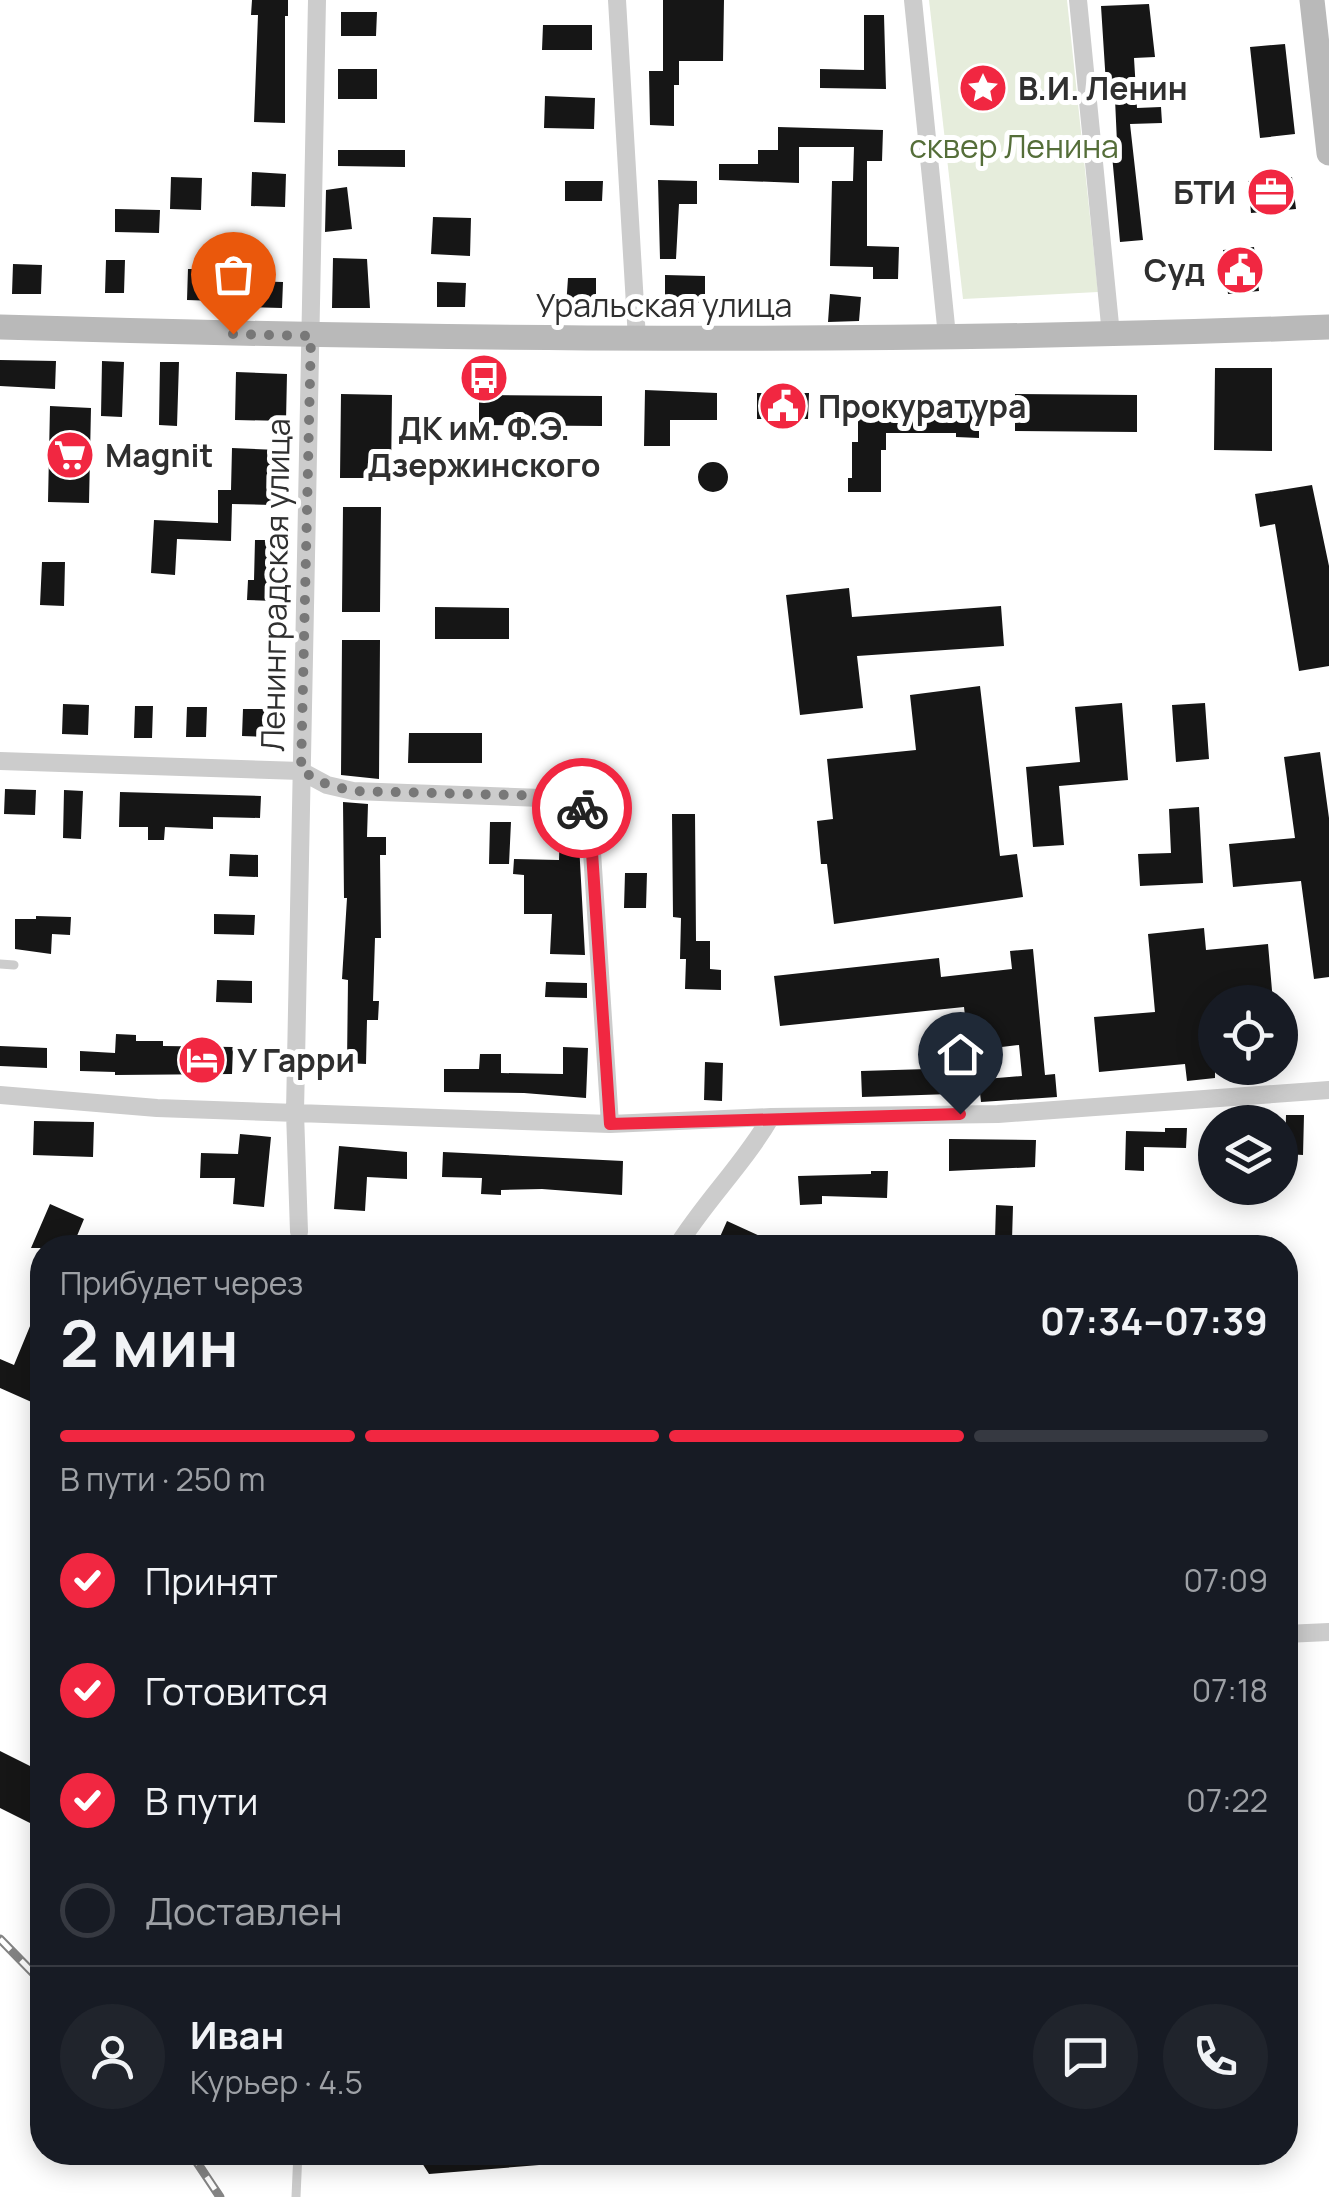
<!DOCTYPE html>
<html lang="ru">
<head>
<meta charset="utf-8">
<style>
	:root { --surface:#171b24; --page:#20242c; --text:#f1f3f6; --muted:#9ea1a6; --line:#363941; --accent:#f12741 }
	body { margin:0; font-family:Manrope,sans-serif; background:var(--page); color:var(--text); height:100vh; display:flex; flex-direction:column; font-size:38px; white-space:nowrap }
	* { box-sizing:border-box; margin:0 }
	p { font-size:32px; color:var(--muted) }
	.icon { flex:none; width:55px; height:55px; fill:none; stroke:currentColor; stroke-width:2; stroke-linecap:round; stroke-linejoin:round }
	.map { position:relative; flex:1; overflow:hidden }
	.details { position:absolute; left:30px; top:1235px; width:1268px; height:930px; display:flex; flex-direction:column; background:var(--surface); border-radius:40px; box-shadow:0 5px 25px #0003 }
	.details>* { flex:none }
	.tools { position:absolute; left:1198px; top:985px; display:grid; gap:20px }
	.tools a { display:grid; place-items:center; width:100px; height:100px; border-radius:50%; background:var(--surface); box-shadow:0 5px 25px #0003; font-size:50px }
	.pin { position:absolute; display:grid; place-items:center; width:85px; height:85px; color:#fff; margin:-102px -42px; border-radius:50% 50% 50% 0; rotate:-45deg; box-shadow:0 0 10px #0007 }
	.pin .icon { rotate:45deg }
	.courier { position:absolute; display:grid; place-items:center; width:100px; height:100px; margin:-50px; border:8px solid #f12741; border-radius:50%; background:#fff; color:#222; box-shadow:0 2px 12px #0007 }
	.headline em { font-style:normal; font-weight:700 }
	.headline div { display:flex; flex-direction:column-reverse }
	.headline { display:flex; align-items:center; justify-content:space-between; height:170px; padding:0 30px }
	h1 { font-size:65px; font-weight:700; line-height:75px }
	.bar { display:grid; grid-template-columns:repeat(4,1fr); gap:15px 10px; align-content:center; height:120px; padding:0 30px }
	.bar i { height:12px; border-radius:8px; background:var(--line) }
	.bar .on { background:var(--accent) }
	.bar p { grid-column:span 4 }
	.line { display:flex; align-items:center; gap:25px; padding:0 30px; border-top:2px solid var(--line) }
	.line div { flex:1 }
	.round { display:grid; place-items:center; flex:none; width:105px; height:105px; border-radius:52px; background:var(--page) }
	ol { padding:0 30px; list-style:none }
	li { display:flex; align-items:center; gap:30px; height:110px }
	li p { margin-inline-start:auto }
	li .icon { padding:10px; border-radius:50%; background:var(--accent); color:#fff; stroke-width:4 }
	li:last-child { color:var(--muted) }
	li i { width:55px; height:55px; border:5px solid var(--line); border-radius:50% }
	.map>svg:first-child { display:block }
	.green { fill:#e6eddc }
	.building { fill:#161616 }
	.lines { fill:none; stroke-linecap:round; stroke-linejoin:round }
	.lane { stroke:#ccc; stroke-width:9 }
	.street { stroke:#ccc; stroke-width:18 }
	.secondary { stroke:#b9b9b9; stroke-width:25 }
	.rail-casing { stroke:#848484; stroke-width:9 }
	.rail { stroke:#fff; stroke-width:5; stroke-dasharray:15; stroke-linecap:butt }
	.done { stroke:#787878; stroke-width:10; stroke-dasharray:0 18 }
	.route { stroke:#f12741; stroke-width:12 }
	.labels { text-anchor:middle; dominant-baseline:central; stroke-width:10; stroke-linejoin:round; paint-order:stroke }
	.poi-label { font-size:32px; font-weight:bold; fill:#2f2f2f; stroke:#fff; text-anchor:start }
	.park-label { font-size:32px; fill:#556e39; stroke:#fff }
	.street-label { font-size:32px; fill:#2f2f2f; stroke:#fff }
</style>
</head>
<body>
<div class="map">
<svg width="1329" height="2197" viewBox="0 0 1329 2197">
	<rect width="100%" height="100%" fill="#fff"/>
	<path class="green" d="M929 0H1067L1098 292 963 299Z"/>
	<path class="building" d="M252 0H288V16H285V123L254 122 258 15H251Z
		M663 0H724L723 61H679V85H674V126L650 125 649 71H663Z
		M1149 4 1155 57 1134 58 1137 108 1161 107 1162 123 1130 124 1143 240 1120 242 1111 144 1117 143 1115 99 1107 100 1101 6Z
		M341 12H377L376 36H341Z
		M864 15H884L886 89 820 88V69L864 70Z
		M543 25H592V50H542Z
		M1285 44 1295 134 1260 138 1250 47Z
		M338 69H377V99H338Z
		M545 96 595 98 594 129 544 128Z
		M778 127 883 130 882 161H867V246L899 247 898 279H873V267L830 266 832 181H853L854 147H799V183L719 180V164H758V150H778Z
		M338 150H405V167L338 166Z
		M252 172 286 174 285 207 251 206Z
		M171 177 202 178 201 210 170 209Z
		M1292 177 1296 209 1251 213 1248 181Z
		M658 180 697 181V204H679L676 259H660Z
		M565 181H603L602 201H565Z
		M347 187 352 229 325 232 326 190Z
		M115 209 160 210 159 233 115 232Z
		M433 217 471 218 470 256 431 254Z
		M1254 247 1259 291 1228 294 1223 250Z
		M333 258 367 259 370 308H332Z
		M106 260H125L124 293H105Z
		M13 264 42 265 41 294H12Z
		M188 269H217L216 301 187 300Z
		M665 275 705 276V303H665Z
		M568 278H596V307H566Z
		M246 281 283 282 282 308 246 307Z
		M437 282 466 283 465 307H437Z
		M830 294 861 297 859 321 828 322Z
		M0 360 56 361 55 389 0 386Z
		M102 361 124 362 122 417 101 416Z
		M160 362H179L177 426 159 425Z
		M1215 368H1272V451L1214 450Z
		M236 372 287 374 286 421 235 420Z
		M645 390 717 393V420H670V446H644Z
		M757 393H809L808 419H757Z
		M341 394 392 395 391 478H340Z
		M1015 394 1137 395V432L1015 431Z
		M479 395 602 396V426L479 425Z
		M886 399 979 401V438L956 437V433H886V450H881V492H848V478H852V442H858V405H886Z
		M50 406 91 408 89 503 48 502Z
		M232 448 278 450 272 505 232 504 231 541 177 539 175 575 151 573 154 520 218 523V490H231Z
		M698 477a15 15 0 1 1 30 0a15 15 0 1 1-30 0Z
		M1312 485 1329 566V666L1299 671 1275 524 1260 527 1255 494Z
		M343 507H381L380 612H342Z
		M255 540H276L274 601 247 600 248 580H254Z
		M42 562H65L64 606 40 605Z
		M849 588 852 617 1001 606 1004 646 857 656 863 708 800 715 786 595Z
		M435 607 509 608V639H435Z
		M342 640H380L379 779 341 775Z
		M980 686 1000 856 1017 854 1023 897 834 924 827 864H821L817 821 833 819 827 759 916 750 910 695Z
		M1122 703 1128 780 1059 786 1064 845 1033 847 1026 767 1080 762 1075 707Z
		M1205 703 1209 759 1176 762 1172 705Z
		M63 704 89 705 88 735 62 734Z
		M135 706H153L152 738H134Z
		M187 707H207L206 737H186Z
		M243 709H268L267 737 242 736Z
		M409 733H482V763H408Z
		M1320 752 1329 818V977L1314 979 1301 881 1233 887 1229 844 1295 838 1284 757Z
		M5 789 36 790 35 815 4 814Z
		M64 790 83 791 81 839 63 838Z
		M120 792 261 796 260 818 213 817V829L165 827 164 840H148V827H119Z
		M343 802 368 804 367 837H386V855H380L381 938H375L373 1001H379L378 1020H367L366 1064 347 1063 348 980 342 979 347 898H344Z
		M1199 807 1203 883 1140 886 1138 854 1171 853 1169 809Z
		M672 814H695L696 941H710V969L721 970V990L685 989 686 959H680L681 918 673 917Z
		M490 822H511L509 864H489Z
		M560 824 578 825 585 955 550 954 552 914H524V875L513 874 514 859 559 860Z
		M230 854 258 855V877L229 876Z
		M625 873H647L646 908H624Z
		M214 914 255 915 254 935 214 934Z
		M36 916 71 917 70 935 52 934 51 954 15 949V919H36Z
		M1204 928 1206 950 1268 944 1273 1002H1215V1078L1187 1081 1185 1064 1099 1072 1094 1017 1155 1012 1148 934Z
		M1033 949 1045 1075 1055 1074 1057 1097 981 1102 980 1093 862 1097 861 1071 961 1068V1081L1022 1076 1019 1045 969 1051 964 1007 780 1026 774 976 939 958 941 977 1012 969 1010 951Z
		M217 980 252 981V1003L216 1002Z
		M546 982 587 983V998L545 997Z
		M116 1034 136 1035V1041H163V1046L233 1047 232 1074 115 1075V1072L80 1071V1051L115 1053Z
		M0 1046 47 1048V1068L0 1066Z
		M563 1047 588 1048 586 1098 524 1093 444 1092V1069H479L480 1054H501V1073L563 1074Z
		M705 1062 723 1063 722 1101 704 1100Z
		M1286 1115H1304L1303 1155 1285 1154Z
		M34 1121 94 1122 93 1157 33 1155Z
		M1165 1128H1187L1186 1148 1144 1147V1171L1125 1170 1126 1131 1165 1132Z
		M240 1134 271 1137 264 1207 233 1204 235 1178H200L201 1153 238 1154Z
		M949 1139 1036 1140 1035 1167 949 1171Z
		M339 1146 407 1152V1179L367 1177 365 1211 334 1209Z
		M443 1152 623 1161 622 1195 542 1189 501 1190V1195L481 1194 482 1178 442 1177Z
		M871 1171H888L887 1198 822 1196V1204L800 1205 798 1176 871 1174Z
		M50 1204 84 1219 72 1248H31Z
		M996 1205 1013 1206 1012 1240 995 1239Z
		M727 1221 762 1237 758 1248H738L719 1239Z
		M42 1297V1389L36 1404 0 1388V1359L14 1365Z
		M0 1751 42 1772V1829L0 1808Z
		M415 2152H564V2163L429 2174Z"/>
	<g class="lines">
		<path class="lane" d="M0 964 14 965
			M296 2197 298 2152"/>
		<path class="street" d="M617 0 637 339
			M913 0 947 336
			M1078 0 1111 335
			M0 761 301 771 327 785 353 791 568 799 584 810 590 822 610 1124
			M0 1095 157 1108 610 1124 771 1117 998 1114 1329 1090
			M299 1232 295 1112 317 0
			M676 1248C705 1201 743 1165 771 1117
			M1285 1634 1329 1632"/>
		<path class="secondary" d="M1312 0 1329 153
			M0 327C443 340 886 344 1329 327"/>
		<g class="rail-casing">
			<path id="rail" d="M0 1939 42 1982
				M190 2152 220 2197"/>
		</g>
		<use href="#rail" class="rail"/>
	</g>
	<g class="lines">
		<path class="done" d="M233 334 311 336 301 771 328 785 353 791 549 796 568 799 582 808"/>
		<path class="route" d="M582 808 590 822 610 1124 960 1114"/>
	</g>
	<defs>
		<g id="sight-disc" transform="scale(2.5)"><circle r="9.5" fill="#f12741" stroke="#fff"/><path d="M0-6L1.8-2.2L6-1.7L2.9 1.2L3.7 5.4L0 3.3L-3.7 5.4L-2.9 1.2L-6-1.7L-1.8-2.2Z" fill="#fff"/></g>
		<g id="office-disc" transform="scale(2.5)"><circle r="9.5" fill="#f12741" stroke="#fff"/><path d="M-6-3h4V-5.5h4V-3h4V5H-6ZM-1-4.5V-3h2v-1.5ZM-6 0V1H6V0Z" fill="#fff"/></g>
		<g id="civic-disc" transform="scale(2.5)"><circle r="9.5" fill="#f12741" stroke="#fff"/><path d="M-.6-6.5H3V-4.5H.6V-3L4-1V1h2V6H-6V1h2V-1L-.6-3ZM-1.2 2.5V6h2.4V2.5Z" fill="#fff"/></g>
		<g id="bus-disc" transform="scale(2.5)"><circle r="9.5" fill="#f12741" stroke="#fff"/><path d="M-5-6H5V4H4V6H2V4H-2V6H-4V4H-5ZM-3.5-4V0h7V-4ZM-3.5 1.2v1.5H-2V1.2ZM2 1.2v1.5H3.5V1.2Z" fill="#fff"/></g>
		<g id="supermarket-disc" transform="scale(2.5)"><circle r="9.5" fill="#f12741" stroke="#fff"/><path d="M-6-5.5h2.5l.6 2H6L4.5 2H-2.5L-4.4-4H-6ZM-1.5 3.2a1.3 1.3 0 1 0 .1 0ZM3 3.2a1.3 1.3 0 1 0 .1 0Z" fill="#fff"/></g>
		<g id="hotel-disc" transform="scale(2.5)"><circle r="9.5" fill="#f12741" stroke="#fff"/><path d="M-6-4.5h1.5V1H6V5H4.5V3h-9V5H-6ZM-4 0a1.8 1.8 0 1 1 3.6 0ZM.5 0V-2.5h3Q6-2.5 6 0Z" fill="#fff"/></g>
	</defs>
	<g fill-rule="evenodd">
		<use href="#sight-disc" x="983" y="88"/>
		<use href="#office-disc" x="1271" y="192"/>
		<use href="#civic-disc" x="1240" y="270"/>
		<use href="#bus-disc" x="484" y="378"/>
		<use href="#civic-disc" x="783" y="406"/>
		<use href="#supermarket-disc" x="70" y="455"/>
		<use href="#hotel-disc" x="202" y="1060"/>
	</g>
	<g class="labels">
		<g class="poi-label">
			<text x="1018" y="88">В.И. Ленин</text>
			<text x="1236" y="192" text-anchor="end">БТИ</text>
			<text x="1205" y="270" text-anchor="end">Суд</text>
			<text x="818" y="406">Прокуратура</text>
			<text x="484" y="428" text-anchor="middle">ДК им. Ф.Э.<tspan x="484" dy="37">Дзержинского</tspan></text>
			<text x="105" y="455">Magnit</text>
			<text x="237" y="1060">У Гарри</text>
		</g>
		<g class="park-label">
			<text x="1014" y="146">сквер Ленина</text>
		</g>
		<g class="street-label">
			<text x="664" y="305">Уральская улица</text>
			<text transform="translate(275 585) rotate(-89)">Ленинградская улица</text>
		</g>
	</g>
</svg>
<div class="tools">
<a><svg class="icon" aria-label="locate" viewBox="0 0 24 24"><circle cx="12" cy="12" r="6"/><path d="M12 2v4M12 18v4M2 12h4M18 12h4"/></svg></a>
<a><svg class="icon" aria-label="layers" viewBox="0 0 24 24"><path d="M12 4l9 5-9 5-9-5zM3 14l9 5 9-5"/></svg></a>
</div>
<div class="pin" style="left:233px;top:334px;background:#ea580c"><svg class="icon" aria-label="bag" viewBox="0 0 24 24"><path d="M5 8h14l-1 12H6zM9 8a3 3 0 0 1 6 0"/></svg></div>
<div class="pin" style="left:960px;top:1114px;background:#1f2937"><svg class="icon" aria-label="home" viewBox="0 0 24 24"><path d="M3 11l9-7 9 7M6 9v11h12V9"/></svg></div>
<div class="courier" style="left:582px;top:808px"><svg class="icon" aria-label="bike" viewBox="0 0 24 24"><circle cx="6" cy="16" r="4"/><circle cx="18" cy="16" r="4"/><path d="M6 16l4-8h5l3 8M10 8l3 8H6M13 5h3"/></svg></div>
<section class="details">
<div class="headline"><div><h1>2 мин</h1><p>Прибудет через</p></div><em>07:34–07:39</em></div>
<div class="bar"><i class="on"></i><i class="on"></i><i class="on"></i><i></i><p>В пути · 250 m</p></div>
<ol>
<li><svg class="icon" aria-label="check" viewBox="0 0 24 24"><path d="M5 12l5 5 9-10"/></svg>Принят<p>07:09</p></li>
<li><svg class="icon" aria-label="check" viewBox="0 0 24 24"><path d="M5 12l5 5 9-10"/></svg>Готовится<p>07:18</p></li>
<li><svg class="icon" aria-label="check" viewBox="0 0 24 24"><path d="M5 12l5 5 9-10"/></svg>В пути<p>07:22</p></li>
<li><i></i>Доставлен</li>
</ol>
<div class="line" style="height:180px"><a class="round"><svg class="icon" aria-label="person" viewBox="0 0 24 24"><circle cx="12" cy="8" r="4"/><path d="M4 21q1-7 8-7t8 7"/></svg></a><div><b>Иван</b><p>Курьер · 4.5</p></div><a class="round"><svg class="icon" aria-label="chat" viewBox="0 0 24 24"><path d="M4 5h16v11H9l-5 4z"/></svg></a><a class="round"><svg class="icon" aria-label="phone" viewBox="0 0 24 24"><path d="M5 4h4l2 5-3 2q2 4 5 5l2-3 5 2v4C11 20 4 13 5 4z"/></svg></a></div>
</section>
</div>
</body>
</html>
